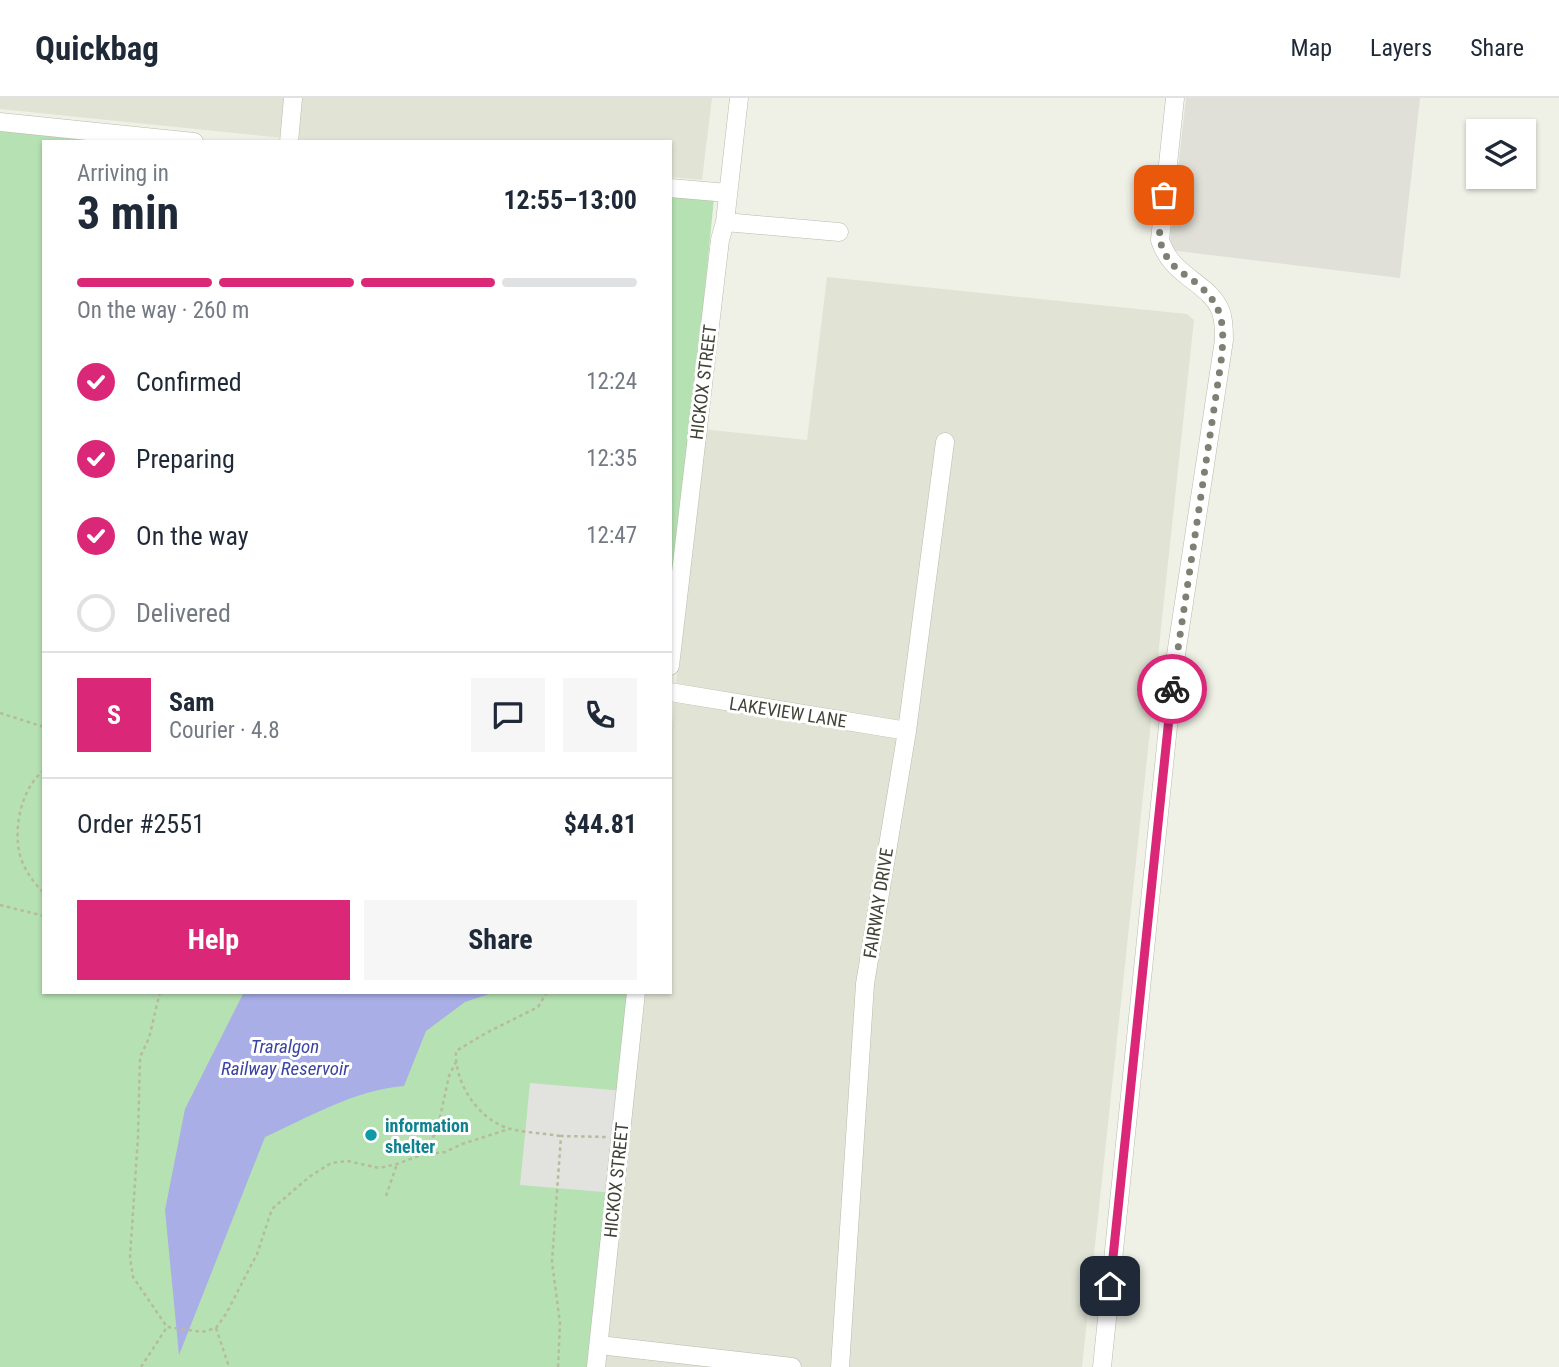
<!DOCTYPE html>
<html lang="en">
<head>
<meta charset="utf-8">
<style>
	:root { --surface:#fff; --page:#f6f6f7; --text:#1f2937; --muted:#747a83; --line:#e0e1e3; --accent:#db2777 }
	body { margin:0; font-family:"Roboto Condensed",sans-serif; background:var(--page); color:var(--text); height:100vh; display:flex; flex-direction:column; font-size:26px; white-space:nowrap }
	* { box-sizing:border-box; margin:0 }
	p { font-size:23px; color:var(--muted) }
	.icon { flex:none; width:38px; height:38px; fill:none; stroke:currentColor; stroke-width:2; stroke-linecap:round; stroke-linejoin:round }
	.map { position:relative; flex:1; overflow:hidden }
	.panel { position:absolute; left:42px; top:42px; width:630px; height:854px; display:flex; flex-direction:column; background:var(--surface); border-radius:0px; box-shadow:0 2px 5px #0004 }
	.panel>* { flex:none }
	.fabs { position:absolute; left:1466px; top:21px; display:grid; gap:14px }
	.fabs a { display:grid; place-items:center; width:70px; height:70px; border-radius:0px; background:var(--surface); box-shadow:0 2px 5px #0004; font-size:35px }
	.pin { position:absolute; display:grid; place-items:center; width:60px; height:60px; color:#fff; margin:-30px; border-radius:14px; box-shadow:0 4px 10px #0006 }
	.courier { position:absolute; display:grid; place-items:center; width:70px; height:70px; margin:-35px; border:5px solid #db2777; border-radius:50%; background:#fff; color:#222; box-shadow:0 2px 9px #0007 }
	.summary em { font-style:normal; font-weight:700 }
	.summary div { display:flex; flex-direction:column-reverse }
	.summary { display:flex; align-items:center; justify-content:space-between; height:119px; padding:0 35px }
	h1 { font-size:46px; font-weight:700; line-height:52px }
	.bar { display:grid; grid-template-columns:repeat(4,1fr); gap:10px 7px; align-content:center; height:84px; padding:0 35px }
	.bar i { height:9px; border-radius:5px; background:var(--line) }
	.bar .selected { background:var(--accent) }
	.bar p { grid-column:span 4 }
	.line { display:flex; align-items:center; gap:18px; padding:0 35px; border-top:2px solid var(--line) }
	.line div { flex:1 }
	.round { display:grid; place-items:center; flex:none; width:74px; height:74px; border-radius:0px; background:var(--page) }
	ol { padding:0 35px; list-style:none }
	li { display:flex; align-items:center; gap:21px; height:77px }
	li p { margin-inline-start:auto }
	li .icon { padding:7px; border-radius:50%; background:var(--accent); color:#fff; stroke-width:4 }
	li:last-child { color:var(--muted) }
	li i { width:38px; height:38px; border:4px solid var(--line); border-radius:50% }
	.button { display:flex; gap:14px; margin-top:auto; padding:14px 35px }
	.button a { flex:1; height:80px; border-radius:0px; background:var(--accent); color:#fff; font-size:28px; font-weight:700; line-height:80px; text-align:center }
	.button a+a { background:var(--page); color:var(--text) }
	header { display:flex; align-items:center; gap:42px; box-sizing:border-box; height:98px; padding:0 35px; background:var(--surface); border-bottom:2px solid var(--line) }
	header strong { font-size:33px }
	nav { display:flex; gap:38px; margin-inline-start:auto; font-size:24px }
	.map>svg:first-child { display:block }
	.residential { fill:#e1e4d5 }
	.industrial { fill:#e0e0d8 }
	.green { fill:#b5e1b3 }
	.parking { fill:#e2e2de }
	.water { fill:#a9aee7 }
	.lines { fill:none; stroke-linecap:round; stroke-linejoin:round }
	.minor-casing { stroke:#b8bbaa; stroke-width:19 }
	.path { stroke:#b7bb9d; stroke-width:2.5; stroke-dasharray:3.5 3.5; stroke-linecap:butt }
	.minor { stroke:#fff; stroke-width:18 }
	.done { stroke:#7e8074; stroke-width:7; stroke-dasharray:0 12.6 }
	.route { stroke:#db2777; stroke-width:9 }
	.culture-dot { fill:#0f9aa8; stroke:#fff; stroke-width:2.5 }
	.labels { text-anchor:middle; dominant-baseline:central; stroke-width:6; stroke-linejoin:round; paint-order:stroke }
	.street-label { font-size:18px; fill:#414336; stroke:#fff }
	.culture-label { font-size:18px; font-weight:bold; fill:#0d838f; stroke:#fff; text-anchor:start }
	.water-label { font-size:19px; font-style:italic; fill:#3c44a2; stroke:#fff }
</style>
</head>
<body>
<header>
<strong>Quickbag</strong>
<nav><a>Map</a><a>Layers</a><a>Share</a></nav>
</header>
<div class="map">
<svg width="1559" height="1269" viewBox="0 0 1559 1269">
	<rect width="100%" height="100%" fill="#eff1e6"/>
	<path class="residential" d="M0 0H712L702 82 670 79V44H321L0 11Z
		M827 179 1187 216 1194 222 1082 1269H605L643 894H670V647L702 331 807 342Z"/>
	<path class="industrial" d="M1186 0H1420L1400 180 1169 152Z"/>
	<path class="green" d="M0 27 165 44H44V894H635L593 1269H0Z
		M670 96 714 100 670 543Z"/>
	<path class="parking" d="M530 985 625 993 615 1095 520 1087Z"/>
	<path class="water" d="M244 894H495L465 904 426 933 404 988C355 992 309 1019 265 1039L179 1257 165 1112 185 1011Z"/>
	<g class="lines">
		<g class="minor-casing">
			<path id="minor" d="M0 24 194 44
				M289 44 293 0
				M670 90 728 95
				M725 124 839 134
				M670 568 720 142 725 124 739 0
				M670 594 907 633
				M599 1247 792 1269
				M596 1269 636 894
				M840 1269 865 886 907 633 945 344
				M1102 1269 1174 570 1224 242C1224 233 1224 222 1221 214 1210 184 1172 180 1160 142L1175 0"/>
		</g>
		<path class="path" d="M0 615 44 629
			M44 672C22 690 14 726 19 753 22 769 33 784 44 795
			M0 807 44 818
			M160 894 149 940 140 959 138 1039 130 1159 133 1179 167 1229 202 1234 216 1230 226 1216 257 1156 272 1111 309 1079 331 1065 348 1063 379 1070 397 1066 421 1057 445 1054 462 1046 509 1031
			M547 894 538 909 486 935 456 953C454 985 479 1023 511 1031 527 1035 544 1035 560 1038
			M421 1057 437 1033 449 978 456 964
			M386 1098 397 1066
			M216 1230 229 1269
			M141 1269 167 1229
			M558 1269 560 1225 552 1164 561 1038 606 1039"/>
		<use href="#minor" class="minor"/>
	</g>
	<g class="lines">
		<path class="done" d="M1164 97C1163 112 1157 132 1161 146 1165 159 1173 169 1184 176 1222 202 1226 220 1221 264L1172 591"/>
		<path class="route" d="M1110 1188 1172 591"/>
	</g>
	<circle class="culture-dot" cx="371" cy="1037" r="7"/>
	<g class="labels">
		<g class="street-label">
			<text transform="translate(703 284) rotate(-83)">HICKOX STREET</text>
			<text transform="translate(788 614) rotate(9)">LAKEVIEW LANE</text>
			<text transform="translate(878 805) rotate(-81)">FAIRWAY DRIVE</text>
			<text transform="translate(616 1082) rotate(-84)">HICKOX STREET</text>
		</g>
		<g class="culture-label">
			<text x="385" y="1027">information<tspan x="385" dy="21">shelter</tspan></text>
		</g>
		<g class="water-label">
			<text x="285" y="948">Traralgon<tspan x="285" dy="22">Railway Reservoir</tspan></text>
		</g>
	</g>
</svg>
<div class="fabs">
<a><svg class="icon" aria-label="layers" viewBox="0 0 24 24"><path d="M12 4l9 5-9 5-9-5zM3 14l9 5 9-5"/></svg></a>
</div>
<div class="pin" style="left:1164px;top:97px;background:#ea580c"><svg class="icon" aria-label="bag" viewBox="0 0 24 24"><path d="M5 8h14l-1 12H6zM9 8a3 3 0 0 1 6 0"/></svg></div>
<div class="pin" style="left:1110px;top:1188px;background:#1f2937"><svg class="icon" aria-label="home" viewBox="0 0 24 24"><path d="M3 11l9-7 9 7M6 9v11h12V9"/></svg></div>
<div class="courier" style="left:1172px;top:591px"><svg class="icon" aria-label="bike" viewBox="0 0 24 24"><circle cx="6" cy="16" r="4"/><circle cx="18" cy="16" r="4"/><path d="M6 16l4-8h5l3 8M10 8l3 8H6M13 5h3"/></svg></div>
<section class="panel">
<div class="summary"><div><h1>3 min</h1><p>Arriving in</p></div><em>12:55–13:00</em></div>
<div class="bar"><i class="selected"></i><i class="selected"></i><i class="selected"></i><i></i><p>On the way · 260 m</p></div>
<ol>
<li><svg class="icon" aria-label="check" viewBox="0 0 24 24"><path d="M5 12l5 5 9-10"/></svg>Confirmed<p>12:24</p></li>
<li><svg class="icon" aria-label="check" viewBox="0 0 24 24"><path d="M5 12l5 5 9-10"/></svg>Preparing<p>12:35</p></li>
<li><svg class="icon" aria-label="check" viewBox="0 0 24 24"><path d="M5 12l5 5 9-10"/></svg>On the way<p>12:47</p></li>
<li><i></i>Delivered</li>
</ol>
<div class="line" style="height:126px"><b class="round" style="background:var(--accent);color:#fff">S</b><div><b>Sam</b><p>Courier · 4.8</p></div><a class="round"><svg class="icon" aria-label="chat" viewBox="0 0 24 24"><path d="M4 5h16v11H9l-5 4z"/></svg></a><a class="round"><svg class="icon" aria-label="phone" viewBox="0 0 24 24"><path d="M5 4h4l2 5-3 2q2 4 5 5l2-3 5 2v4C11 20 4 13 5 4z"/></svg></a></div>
<div class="line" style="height:91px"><div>Order #2551</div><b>$44.81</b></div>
<div class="button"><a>Help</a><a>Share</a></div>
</section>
</div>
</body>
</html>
